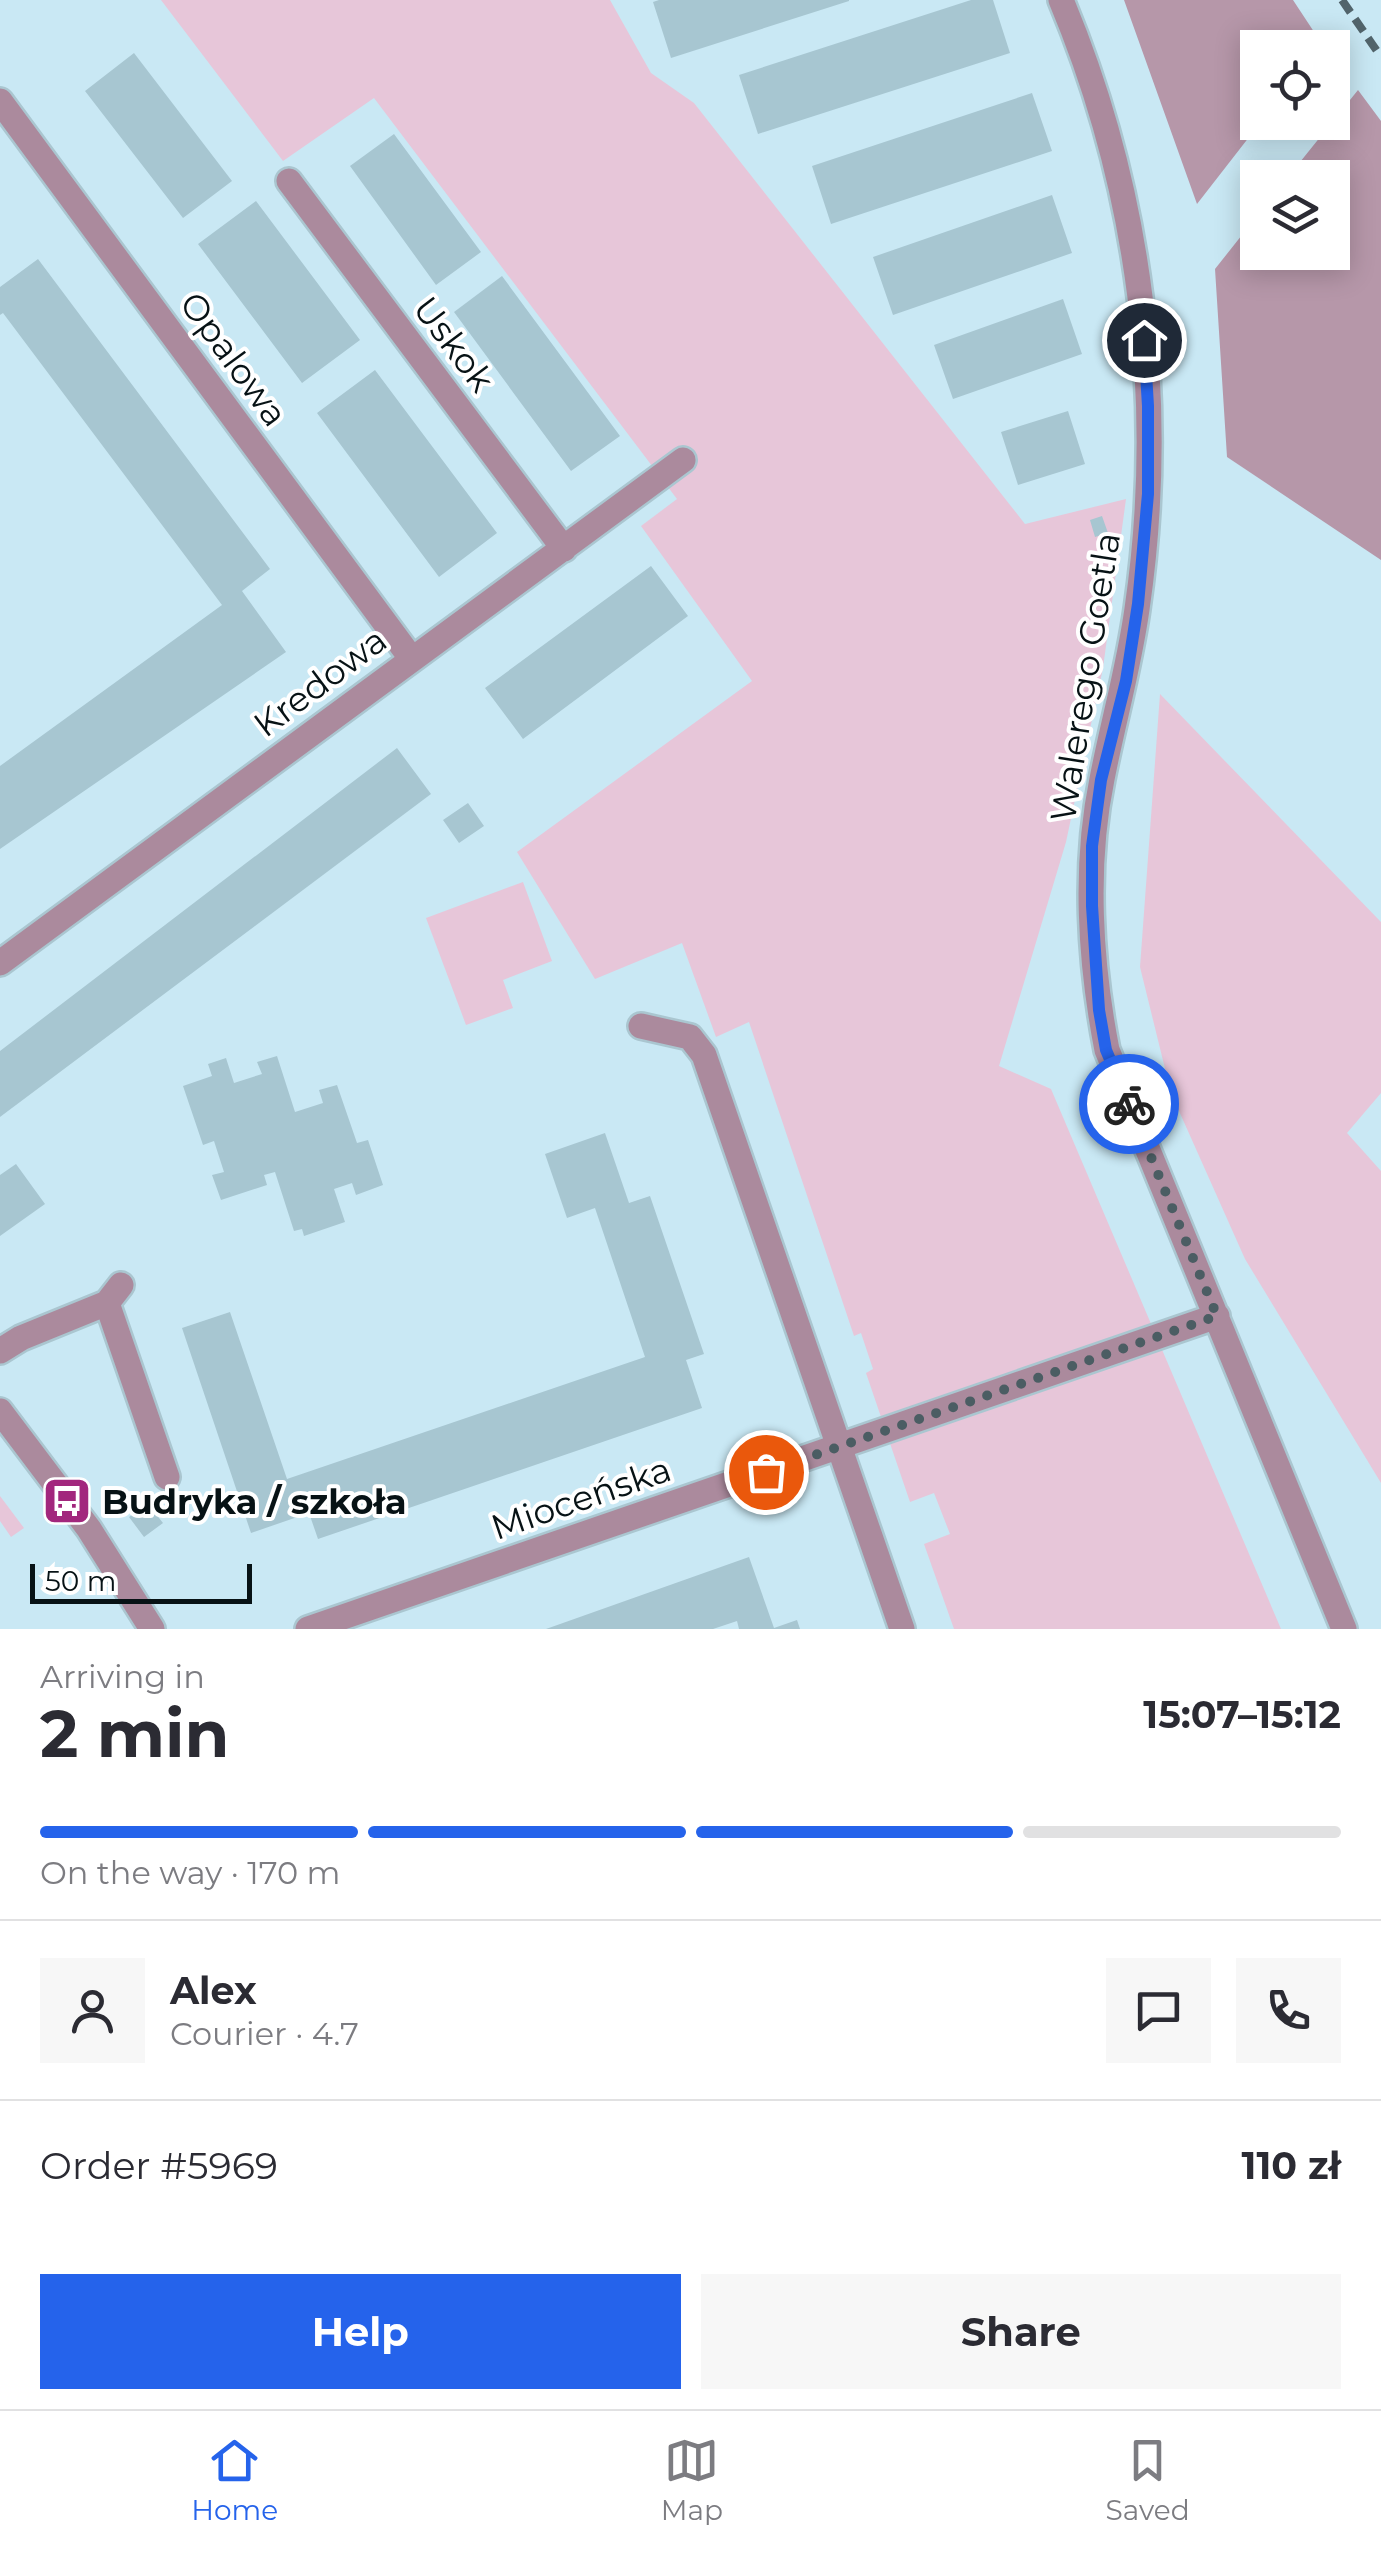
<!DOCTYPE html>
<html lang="en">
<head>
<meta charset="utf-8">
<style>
	:root { --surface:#fff; --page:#f7f7f7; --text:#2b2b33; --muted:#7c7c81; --line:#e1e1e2; --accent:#2563eb }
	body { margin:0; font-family:Montserrat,sans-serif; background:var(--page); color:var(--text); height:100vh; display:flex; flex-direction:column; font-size:38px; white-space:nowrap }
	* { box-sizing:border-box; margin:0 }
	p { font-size:32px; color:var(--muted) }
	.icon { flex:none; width:55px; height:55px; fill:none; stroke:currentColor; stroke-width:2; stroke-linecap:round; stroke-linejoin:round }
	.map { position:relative; height:1629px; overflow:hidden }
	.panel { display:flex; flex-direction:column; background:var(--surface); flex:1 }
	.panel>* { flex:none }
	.fabs { position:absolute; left:1240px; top:30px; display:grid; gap:20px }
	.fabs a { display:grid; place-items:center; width:110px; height:110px; border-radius:0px; background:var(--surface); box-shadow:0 5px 25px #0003; font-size:50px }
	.scale { position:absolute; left:30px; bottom:25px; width:222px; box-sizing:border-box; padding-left:10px; border:5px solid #071215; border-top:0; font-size:28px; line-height:35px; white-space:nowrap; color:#071215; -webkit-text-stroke:8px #fff; paint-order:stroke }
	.pin { position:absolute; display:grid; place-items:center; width:85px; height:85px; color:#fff; margin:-42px; border:5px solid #fff; border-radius:50%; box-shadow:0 2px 10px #0007 }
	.courier { position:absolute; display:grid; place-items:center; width:100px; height:100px; margin:-50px; border:8px solid #2563eb; border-radius:50%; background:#fff; color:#222; box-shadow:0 2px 12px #0007 }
	.head em { font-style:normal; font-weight:700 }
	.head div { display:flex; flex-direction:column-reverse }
	.head { display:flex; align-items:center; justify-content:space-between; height:170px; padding:0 40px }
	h1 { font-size:65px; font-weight:700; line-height:75px }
	.bar { display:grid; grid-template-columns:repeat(4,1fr); gap:15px 10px; align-content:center; height:120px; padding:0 40px }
	.bar i { height:12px; border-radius:8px; background:var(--line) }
	.bar .selected { background:var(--accent) }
	.bar p { grid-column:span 4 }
	.line { display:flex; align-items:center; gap:25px; padding:0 40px; border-top:2px solid var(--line) }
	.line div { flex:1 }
	.round { display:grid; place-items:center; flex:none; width:105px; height:105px; border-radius:0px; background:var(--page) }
	.cta { display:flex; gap:20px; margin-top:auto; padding:20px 40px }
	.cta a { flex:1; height:115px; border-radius:0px; background:var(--accent); color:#fff; font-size:40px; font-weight:700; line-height:115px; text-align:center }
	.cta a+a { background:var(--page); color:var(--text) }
	.dock { display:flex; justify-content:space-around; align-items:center; height:140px; border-top:2px solid var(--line); background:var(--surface); font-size:28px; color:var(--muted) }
	.dock a { display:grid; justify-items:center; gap:5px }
	.dock .selected { color:var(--accent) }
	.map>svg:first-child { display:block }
	.green { fill:#e7c6d9 }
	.forest { fill:#b697a9 }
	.building { fill:#a7c6d1 }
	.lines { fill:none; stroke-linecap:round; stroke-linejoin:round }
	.minor-casing { stroke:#aac6d0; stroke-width:30 }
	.minor { stroke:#ab8a9d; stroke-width:25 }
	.rail { stroke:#52646b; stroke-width:8; stroke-dasharray:15 8; stroke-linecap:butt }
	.done { stroke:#4b5d63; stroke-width:10; stroke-dasharray:0 18 }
	.route { stroke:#2563eb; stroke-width:12 }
	.labels { text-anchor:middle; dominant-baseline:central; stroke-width:8; stroke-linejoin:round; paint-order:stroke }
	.street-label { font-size:35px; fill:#071215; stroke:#fff }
	.poi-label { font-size:35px; font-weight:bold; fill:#071215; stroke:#fff; text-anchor:start }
</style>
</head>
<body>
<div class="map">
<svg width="1381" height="1629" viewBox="0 0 1381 1629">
	<rect width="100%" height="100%" fill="#c9e8f4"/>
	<path class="green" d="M161 0H610L651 73 694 103 1025 524 1126 499 1103 668 1066 842 999 1066 1051 1089 1281 1629H954L924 1544 950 1534 934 1493 910 1502 866 1373 873 1369 861 1333 854 1336 749 1022 716 1037 682 943 595 979 517 852 752 681 641 526 677 499 374 98 283 161Z
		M1160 694 1381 922V1093L1347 1133 1381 1171V1483L1245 1259 1171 1093 1140 967Z
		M523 882 552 961 503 980 513 1008 466 1025 426 918Z
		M0 1496 24 1528 11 1537 0 1521Z"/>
	<path class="forest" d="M1124 0H1293L1322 44 1319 47 1258 48V122L1260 123 1197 204Z
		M1358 90 1381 121V560L1227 457 1215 269 1257 216 1258 252H1332V178L1288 177Z"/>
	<path class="building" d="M659 0H849V1L671 58 653 2Z
		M971 0H993L1010 53 758 134 739 75Z
		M134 53 232 181 183 218 85 91Z
		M1032 93 1052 151 831 224 812 166Z
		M394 134 481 252 436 285 350 166Z
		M1052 195 1072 253 893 315 873 257Z
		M256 201 360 340 302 383 198 244Z
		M38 259 270 569 242 591 286 652 0 849V766L222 605 3 313 0 315V287Z
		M502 276 620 436 571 471 454 312Z
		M1063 299 1082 354 953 399 934 345Z
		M375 370 497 533 439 577 317 413Z
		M1068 411 1085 464 1018 485 1001 432Z
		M1102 516 1108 533 1095 537 1090 520Z
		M651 566 688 616 523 739 485 688Z
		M397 748 431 794 0 1117V1051Z
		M468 803 484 826 459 843 443 820Z
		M277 1056 295 1112 323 1103 319 1090 337 1085 357 1143 368 1140 383 1185 356 1195 352 1183 334 1189 345 1222 304 1236 302 1229 294 1231 275 1172 264 1175 267 1185 221 1200 212 1175 224 1172 214 1141 203 1145 183 1086 212 1076 208 1064 226 1058 234 1083 262 1074 257 1062Z
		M605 1133 629 1203 650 1196 704 1354 686 1360 702 1408 318 1539 309 1513 251 1533 182 1328 230 1312 287 1479 645 1357 595 1208 567 1218 545 1154Z
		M16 1164 45 1204 0 1236V1175Z
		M147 1503 163 1523 144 1537 129 1517Z
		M749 1557 774 1628 797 1620 800 1629H739L737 1621 713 1629H546Z"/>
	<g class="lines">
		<g class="minor-casing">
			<path id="minor" d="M1061 0C1141 191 1167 403 1137 609 1129 667 1113 722 1102 779 1084 866 1090 963 1107 1050L1344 1629
				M0 101 411 658
				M289 181 564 549
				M0 963 683 460
				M641 1026 690 1037 704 1055 902 1629
				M107 1303 167 1477
				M0 1351 21 1338 107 1303 121 1285
				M0 1411 89 1529 152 1629
				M308 1629 1217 1316"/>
		</g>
		<use href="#minor" class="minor"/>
		<path class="rail" d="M1342 0 1381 57"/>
	</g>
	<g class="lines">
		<path class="done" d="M766 1472 1217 1316 1129 1104"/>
		<path class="route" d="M1129 1104 1106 1050 1099 1010 1092 906V846L1101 780 1126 681 1138 604 1148 494V406L1144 340"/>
	</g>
	<defs>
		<g id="bus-square" transform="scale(2.5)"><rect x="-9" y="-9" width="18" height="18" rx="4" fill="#a2277d" stroke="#fff"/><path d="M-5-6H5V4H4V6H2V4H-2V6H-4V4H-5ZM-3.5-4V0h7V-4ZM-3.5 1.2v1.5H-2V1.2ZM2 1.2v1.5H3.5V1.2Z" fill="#fff"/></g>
	</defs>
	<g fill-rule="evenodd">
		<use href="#bus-square" x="67" y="1501"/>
	</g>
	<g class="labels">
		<g class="street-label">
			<text transform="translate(454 344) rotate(53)">Uskok</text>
			<text transform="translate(234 359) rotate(54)">Opalowa</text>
			<text transform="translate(1085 677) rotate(-81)">Walerego Goetla</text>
			<text transform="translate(320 682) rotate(-37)">Kredowa</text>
			<text transform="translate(581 1498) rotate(-19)">Mioceńska</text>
		</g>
		<g class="poi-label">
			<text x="102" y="1501">Budryka / szkoła</text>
		</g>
	</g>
</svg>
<div class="fabs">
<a><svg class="icon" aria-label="locate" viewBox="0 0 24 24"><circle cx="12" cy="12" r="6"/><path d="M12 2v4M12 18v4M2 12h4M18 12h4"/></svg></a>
<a><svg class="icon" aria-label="layers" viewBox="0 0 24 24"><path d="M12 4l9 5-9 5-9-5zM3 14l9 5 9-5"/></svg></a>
</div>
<div class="scale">50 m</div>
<div class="pin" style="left:766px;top:1472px;background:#ea580c"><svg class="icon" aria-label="bag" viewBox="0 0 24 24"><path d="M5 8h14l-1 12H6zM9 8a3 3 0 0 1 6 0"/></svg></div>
<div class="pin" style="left:1144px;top:340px;background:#1f2937"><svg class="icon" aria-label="home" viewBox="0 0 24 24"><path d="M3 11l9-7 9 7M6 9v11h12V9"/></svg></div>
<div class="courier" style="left:1129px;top:1104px"><svg class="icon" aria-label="bike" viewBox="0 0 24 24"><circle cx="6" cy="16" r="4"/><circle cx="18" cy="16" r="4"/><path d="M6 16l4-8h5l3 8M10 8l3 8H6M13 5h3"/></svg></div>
</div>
<section class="panel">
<div class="head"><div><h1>2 min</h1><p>Arriving in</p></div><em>15:07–15:12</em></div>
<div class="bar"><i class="selected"></i><i class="selected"></i><i class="selected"></i><i></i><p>On the way · 170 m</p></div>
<div class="line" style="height:180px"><a class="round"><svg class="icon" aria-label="person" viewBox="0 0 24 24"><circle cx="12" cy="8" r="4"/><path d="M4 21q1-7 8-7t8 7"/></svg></a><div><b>Alex</b><p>Courier · 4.7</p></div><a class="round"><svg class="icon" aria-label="chat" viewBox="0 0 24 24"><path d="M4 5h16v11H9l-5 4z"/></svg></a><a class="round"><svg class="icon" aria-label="phone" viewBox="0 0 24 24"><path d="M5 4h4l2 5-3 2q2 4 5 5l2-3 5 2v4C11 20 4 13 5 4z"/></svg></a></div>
<div class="line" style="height:130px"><div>Order #5969</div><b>110 zł</b></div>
<div class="cta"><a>Help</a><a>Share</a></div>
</section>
<nav class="dock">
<a class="selected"><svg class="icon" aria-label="home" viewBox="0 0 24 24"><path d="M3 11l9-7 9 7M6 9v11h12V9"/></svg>Home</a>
<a><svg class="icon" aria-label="map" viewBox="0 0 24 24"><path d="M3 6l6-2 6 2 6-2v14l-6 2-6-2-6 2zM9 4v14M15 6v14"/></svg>Map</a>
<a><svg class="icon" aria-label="saved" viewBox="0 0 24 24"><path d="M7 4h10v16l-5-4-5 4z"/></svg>Saved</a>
</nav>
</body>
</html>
